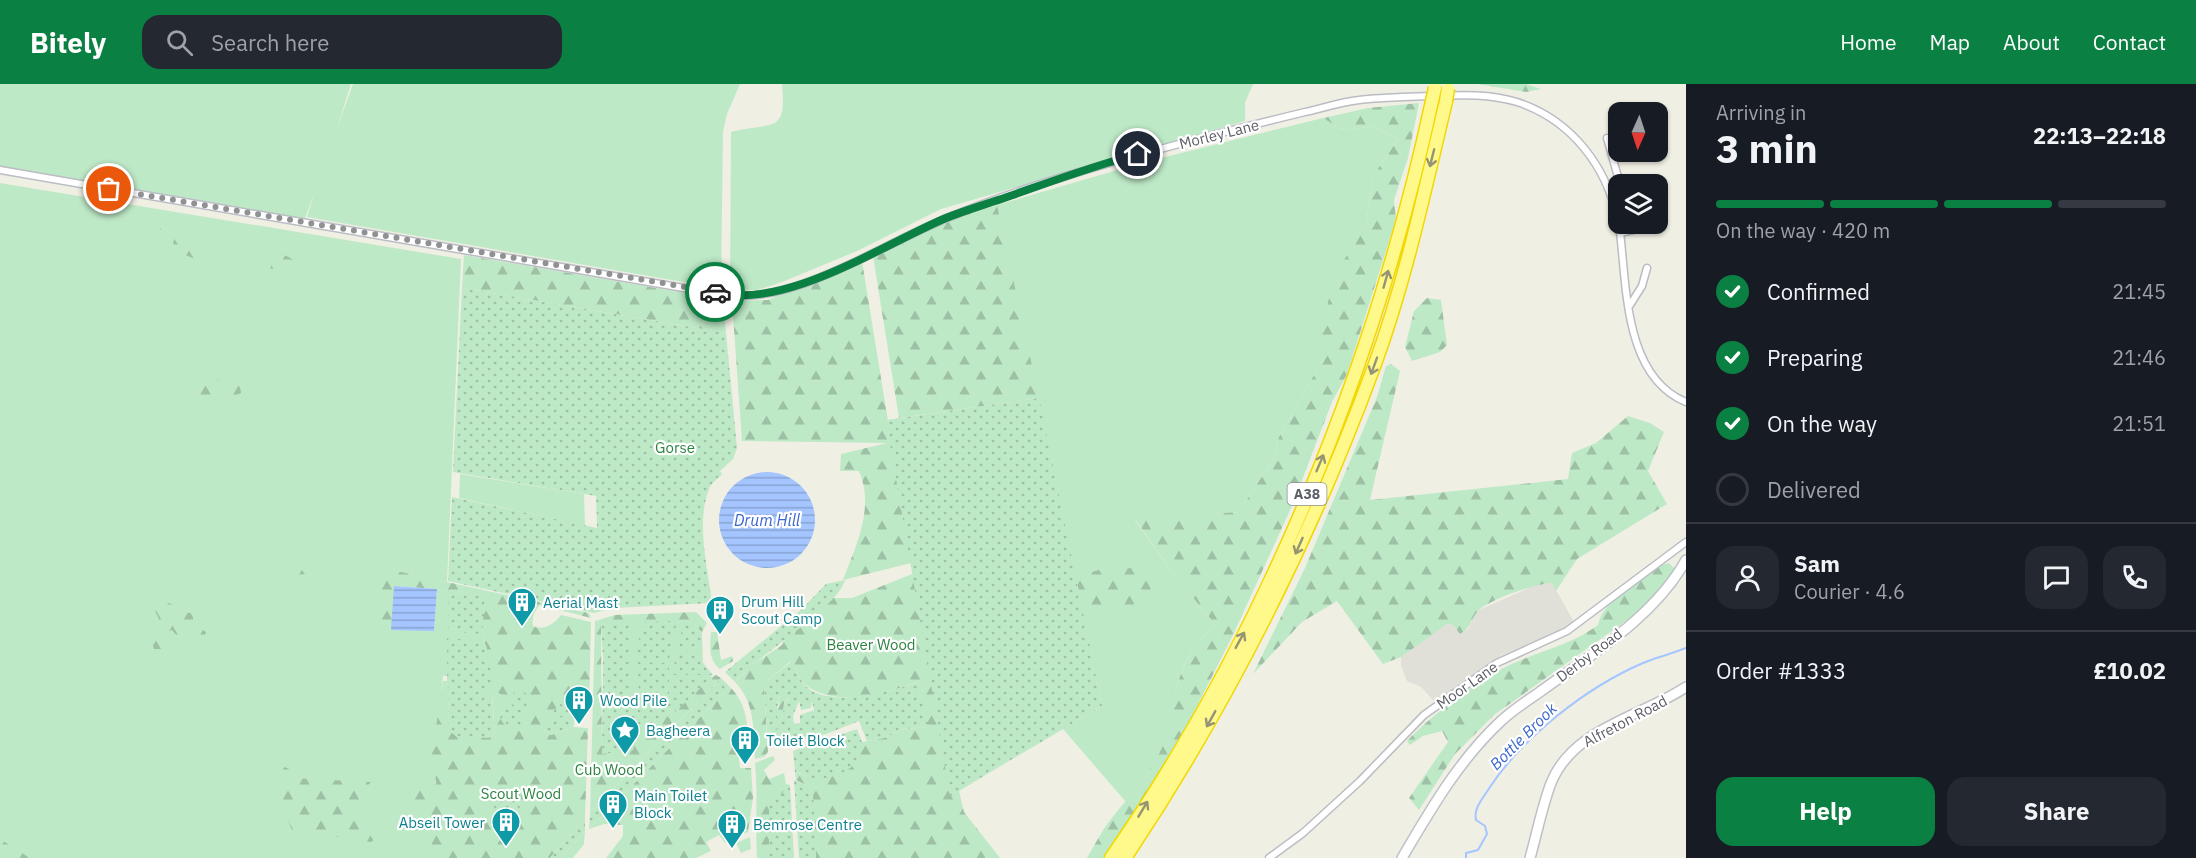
<!DOCTYPE html>
<html lang="en">
<head>
<meta charset="utf-8">
<style>
	:root { --surface:#171b24; --page:#242831; --text:#f1f3f6; --muted:#9ea1a6; --line:#363941; --accent:#0b8043 }
	body { margin:0; font-family:"IBM Plex Sans",sans-serif; background:var(--page); color:var(--text); height:100vh; display:flex; flex-direction:column; font-size:22px; white-space:nowrap }
	* { box-sizing:border-box; margin:0 }
	p { font-size:20px; color:var(--muted) }
	.icon { flex:none; width:33px; height:33px; fill:none; stroke:currentColor; stroke-width:2; stroke-linecap:round; stroke-linejoin:round }
	.map { position:relative; flex:1; overflow:hidden }
	.sheet { display:flex; flex-direction:column; background:var(--surface); width:510px }
	.sheet>* { flex:none }
	.needle { width:39px; rotate:183deg }
	.buttons { position:absolute; left:1608px; top:18px; display:grid; gap:12px }
	.buttons a { display:grid; place-items:center; width:60px; height:60px; border-radius:12px; background:var(--surface); box-shadow:0 2px 4px #0004; font-size:30px }
	.pin { position:absolute; display:grid; place-items:center; width:51px; height:51px; color:#fff; margin:-26px; border:3px solid #fff; border-radius:50%; box-shadow:0 2px 6px #0007 }
	.courier { position:absolute; display:grid; place-items:center; width:60px; height:60px; margin:-30px; border:4px solid #0b8043; border-radius:50%; background:#fff; color:#222; box-shadow:0 2px 8px #0007 }
	.headline em { font-style:normal; font-weight:700 }
	.headline div { display:flex; flex-direction:column-reverse }
	.headline { display:flex; align-items:center; justify-content:space-between; height:102px; padding:0 30px }
	h1 { font-size:39px; font-weight:700; line-height:45px }
	.bar { display:grid; grid-template-columns:repeat(4,1fr); gap:9px 6px; align-content:center; height:72px; padding:0 30px }
	.bar i { height:8px; border-radius:4px; background:var(--line) }
	.bar .selected { background:var(--accent) }
	.bar p { grid-column:span 4 }
	.line { display:flex; align-items:center; gap:15px; padding:0 30px; border-top:2px solid var(--line) }
	.line div { flex:1 }
	.round { display:grid; place-items:center; flex:none; width:63px; height:63px; border-radius:18px; background:var(--page) }
	ol { padding:0 30px; list-style:none }
	li { display:flex; align-items:center; gap:18px; height:66px }
	li p { margin-inline-start:auto }
	li .icon { padding:6px; border-radius:50%; background:var(--accent); color:#fff; stroke-width:4 }
	li:last-child { color:var(--muted) }
	li i { width:33px; height:33px; border:3px solid var(--line); border-radius:50% }
	.cta { display:flex; gap:12px; margin-top:auto; padding:12px 30px }
	.cta a { flex:1; height:69px; border-radius:18px; background:var(--accent); color:#fff; font-size:24px; font-weight:700; line-height:69px; text-align:center }
	.cta a+a { background:var(--page); color:var(--text) }
	header { display:flex; align-items:center; gap:36px; box-sizing:border-box; height:84px; padding:0 30px; background:var(--accent); color:#fff }
	header strong { font-size:28px }
	nav { display:flex; gap:33px; margin-inline-start:auto; font-size:21px }
	.search { width:420px; height:54px; background:var(--page); display:flex; align-items:center; gap:15px; box-sizing:border-box; padding:0 21px; border-radius:18px; color:var(--muted); font-size:22px }
	main { display:flex; flex:1; min-height:0 }
	.map>svg:first-child { display:block }
	.industrial { fill:#e0e0d8 }
	.grass { fill:#bee9c7 }
	.forest { fill:url(#forest-firs) }
	.park { fill:url(#park-dots); fill-rule:evenodd }
	.water { fill:url(#water-rules) }
	.lines { fill:none; stroke-linecap:round; stroke-linejoin:round }
	.stream { stroke:#a4c5ff; stroke-width:2 }
	.street-casing { stroke:#bbbcc4; stroke-width:9 }
	.secondary-casing { stroke:#bec0c8; stroke-width:12 }
	.highway-casing { stroke:#f3d700; stroke-width:15 }
	.street { stroke:#fff; stroke-width:6 }
	.secondary { stroke:#fff; stroke-width:9 }
	.highway { stroke:#fff98b; stroke-width:12 }
	.highway-bridge-casing { stroke:#f3d700; stroke-width:15; stroke-linecap:butt }
	.highway-bridge { stroke:#fff98b; stroke-width:12 }
	.oneway { stroke:#959473 }
	.done { stroke:#909192; stroke-width:6; stroke-dasharray:0 10.8 }
	.route { stroke:#0b8043; stroke-width:8 }
	.labels { text-anchor:middle; dominant-baseline:central; stroke-width:4.5; stroke-linejoin:round; paint-order:stroke }
	.shield { fill:#fff; stroke:#8d8e94; stroke-width:1.5 }
	.shield-label { font-size:14px; font-weight:bold; fill:#5c5e66 }
	.street-label { font-size:15px; fill:#5c5e66; stroke:#fff }
	.park-label { font-size:15px; fill:#2d8342; stroke:#fff }
	.culture-label { font-size:15px; fill:#0d838f; stroke:#fff; text-anchor:start }
	.water-label { font-size:16px; font-style:italic; fill:#3c66cd; stroke:#fff }
</style>
</head>
<body>
<header>
<strong>Bitely</strong>
<div class="search"><svg class="icon" aria-label="search" viewBox="0 0 24 24"><circle cx="10" cy="10" r="6"/><path d="M15 15l6 6"/></svg>Search here</div>
<nav><a>Home</a><a>Map</a><a>About</a><a>Contact</a></nav>
</header>
<main>
<div class="map">
<svg width="1686" height="774" viewBox="0 0 1686 774">
	<defs>
		<pattern id="forest-firs" width="22" height="20" patternUnits="userSpaceOnUse" patternTransform="scale(1.5)"><rect width="22" height="20" fill="#bee9c7"/><path d="M5 1l3.5 6h-7zM16 11l3.5 6h-7z" fill="#9ec0a5"/></pattern>
		<pattern id="park-dots" width="8" height="8" patternUnits="userSpaceOnUse" patternTransform="scale(1.5)"><rect width="8" height="8" fill="#bee9c7"/><path d="M2 2h.1M6 6h.1" fill="none" stroke="#9ec0a5" stroke-width="1.8" stroke-linecap="round"/></pattern>
		<pattern id="water-rules" width="6" height="5" patternUnits="userSpaceOnUse" patternTransform="scale(1.5)"><rect width="6" height="5" fill="#a4c5ff"/><path d="M0 2.5h6" fill="none" stroke="#89a3d2"/></pattern>
	</defs>
	<rect width="100%" height="100%" fill="#f0efe4"/>
	<path class="industrial" d="M1540 499H1552L1574 538 1563 546 1502 571 1435 618 1421 603 1407 597 1401 582V573L1435 547 1447 540 1453 541 1460 550 1468 545 1477 527Z"/>
	<path class="grass" d="M0 0H351L337 44 353 0H740L727 30 723 48 721 201 718 204 307 133 314 110 304 137 0 84Z
		M782 0H1253L1245 19V37L941 125 857 167 782 198 757 206 730 205 731 48C772 37 787 52 782 0Z
		M1323 34 1339 44 1351 46 1372 42 1398 55 1373 92 1366 141 1358 156 1322 264V277L1279 353 1274 374 1239 428 1135 436 1174 491 1215 540C1196 559 1181 580 1176 606 1173 618 1174 631 1171 643 1163 671 1144 696 1126 718L1063 645 1102 622 997 121 1145 78Z
		M0 99 461 175 447 498 378 484 434 547 437 505 485 513 482 550 487 565 571 624 575 634 573 643H521L492 611 493 634 450 603 447 592H443L437 651 432 774H30L0 757Z
		M460 390 584 410 585 442 459 414Z
		M689 537 702 548 703 579 712 593 633 666 602 670 603 573 632 538Z
		M750 753 751 765 741 769 736 759Z"/>
	<path class="forest" d="M1477 0H1526L1541 5 1526 8Z
		M1419 19 1408 74 1394 116 1396 135 1347 290 1332 318 1292 422 1233 551 1189 638 1136 729 1106 774H1087C1094 762 1100 750 1108 739 1126 715 1147 695 1160 668 1172 645 1170 630 1176 606 1182 579 1196 559 1215 540L1174 491 1135 435 1239 428 1274 374 1279 353 1322 277 1321 245 1332 203 1339 184 1366 141 1373 92 1398 55 1372 42 1351 46 1339 44 1323 34 1368 24Z
		M997 121 1039 314 899 334 873 172 940 139Z
		M164 139 171 147 167 161 157 163 154 150 159 147Z
		M175 154 201 161 204 167 195 175 178 168 173 159Z
		M277 167 296 177 295 185H281L277 182 272 185 261 178Z
		M464 171 720 215 723 217 726 249 462 204Z
		M862 177 911 479 843 496C856 461 875 424 859 387H840L841 370 887 359 742 357 732 217 768 216Z
		M1427 214 1441 216 1447 261 1440 268 1412 277 1405 263 1414 227Z
		M1391 280 1400 287 1370 416 1568 395 1572 369 1596 359 1628 332 1650 339 1664 348 1648 387 1667 420 1577 475 1556 507 1552 499C1538 499 1487 516 1477 528 1470 537 1471 544 1460 550L1453 541 1447 540 1401 573 1383 580 1337 517 1302 538 1253 590 1305 484 1377 313 1386 282Z
		M207 293 240 300 241 309C225 317 201 324 191 304L196 295Z
		M1669 479 1675 485 1644 524 1494 631 1455 670 1419 726 1409 714 1448 658 1442 647 1423 652 1410 661 1407 657C1433 630 1480 594 1514 579 1543 566 1573 560 1598 541 1604 513 1641 499 1662 481Z
		M297 480 305 490 301 491 299 498 302 505 299 509 300 524 296 527 291 520 295 506 292 485Z
		M378 483 589 529 591 534 540 521C534 528 532 532 533 542 544 547 554 540 561 531L591 538 589 626H581L575 634 571 624 560 621 551 630 529 624V611L516 605 511 615 492 606 487 565 482 550 484 513 437 505 394 502 391 546 375 545Z
		M1135 484 1151 494 1150 511 1131 522 1084 534 1076 492 1103 485Z
		M912 490 1098 620 959 707 964 728 1000 774H816L806 701 796 696 795 688 813 694 857 659 884 654 903 645 928 643 919 607 922 605 918 598C884 610 837 624 805 601 799 596 796 584 791 577L764 599 768 668 764 673 755 675C753 646 756 620 735 598L751 582 782 561 787 552 831 514H852Z
		M163 517 182 524 185 529H193V540L206 548 203 559H196L190 549 186 555 180 556 172 546 161 550 164 565H154L148 550 159 535 153 523Z
		M696 528 707 539 702 548 689 537 601 541 602 670 638 646 671 631 712 593 716 591 721 594 590 729 595 537 615 531Z
		M711 548H717L721 576 732 572 733 577 720 585C708 576 710 562 711 548Z
		M443 597H447C449 603 448 636 448 646L488 654 495 648 492 611 507 618 500 634 521 643 525 626 552 634 544 646 551 651 573 643 588 644 585 733 550 774H432V750L416 755 407 745 409 736 418 733 413 724 415 717 408 709V704L411 700 416 701 419 694 426 695 434 702 436 699 432 670Z
		M730 603C750 623 747 646 749 673L739 675 740 684H751L753 714 748 748 725 759 719 751 706 758 711 767 696 774H606L623 752V741L604 740 589 745Z
		M784 611 789 614 784 619 783 631 778 640V661L776 660V628L779 623 778 614Z
		M773 672 775 676 764 686 769 695 784 689 786 700 769 774H757C755 742 758 711 755 679Z
		M280 681 289 685 293 694 371 698 360 711 362 734 380 754 370 758 292 746 284 727 281 700 275 697 272 687Z
		M585 747 584 760 573 774H561Z
		M0 755 30 774H0Z"/>
	<path class="park" d="M462 204 726 249 737 364 733 375 720 387 722 390C719 394 712 398 710 403 695 436 708 485 712 519L613 524 594 529 448 497 452 413 597 444 596 412 453 388Z
		M1039 314 1102 622 950 712 886 336Z
		M845 496C838 524 756 572 735 598L725 588 802 525 826 500Z
		M448 507 485 513 482 550 448 547Z
		M677 537 669 575 637 574 641 538Z
		M684 537H689L702 548 701 566H677Z
		M632 538 630 574H603L601 541Z
		M447 554 484 557 492 592V606L477 605 484 614 492 617 495 648 488 654 472 653 461 656 448 646C448 636 449 603 447 597Z
		M676 568H701L703 579 713 591H673Z
		M603 577 630 578 631 616H603Z
		M792 577C795 584 798 592 802 598 823 627 891 608 918 598L923 605 919 607 929 643 903 645 884 654 867 657 859 637 826 650 778 661V640L783 631 784 619 789 615 784 611 778 614 776 660 768 661 764 599ZM799 617 801 626 811 624 812 617 814 626 800 631V639L794 640 793 632Z
		M638 578 669 579V615L639 616Z
		M673 593H712L675 628 676 616H673Z
		M721 594 730 603 589 745 590 729Z
		M516 604 529 611V624L511 615Z
		M507 618 525 626 521 643C510 645 505 644 500 634Z
		M603 619 634 620 637 648 633 666 602 670Z
		M672 619 671 631 638 646 636 620Z
		M560 620 571 624 575 634 558 633 551 630Z
		M552 634 574 638 573 643 551 651 544 646Z
		M857 645 862 658 857 660 858 678C846 688 830 697 813 694 807 693 802 689 795 688L793 667Z
		M794 696 806 701 813 709 816 774H799Z
		M786 700 790 701 794 774H769V720L774 714 782 711Z
		M497 704 522 707 516 748 491 745Z
		M585 733V747L561 774H550Z"/>
	<path class="water" d="M719 436a48 48 0 1 1 96 0a48 48 0 1 1-96 0Z
		M394 502 437 505 434 547 391 546Z"/>
	<g class="lines">
		<path class="stream" d="M1466 774V769L1478 766 1487 750 1485 742 1476 736C1473 724 1484 713 1490 703 1523 653 1587 603 1643 579 1657 573 1672 570 1686 564"/>
		<g class="street-casing">
			<path id="street" d="M1607 54 1620 100
				M0 86 724 211C794 221 883 160 947 134 1027 101 1111 78 1194 56 1231 46 1268 37 1305 28 1323 24 1341 18 1359 16 1381 13 1405 13 1428 12 1458 11 1488 9 1517 18 1572 36 1607 83 1618 137
				M1619 140C1627 196 1622 292 1686 318
				M1620 149 1633 146 1636 140
				M1630 221 1642 202 1647 184
				M1269 774 1303 749 1360 697 1424 631 1497 579 1567 547 1686 458"/>
		</g>
		<g class="secondary-casing">
			<path id="secondary" d="M1402 774C1431 725 1459 676 1501 637 1512 627 1525 618 1537 610 1589 572 1654 534 1686 476
				M1530 774C1537 749 1542 723 1551 699 1573 644 1641 633 1686 603"/>
		</g>
		<g class="highway-casing">
			<path id="highway" d="M1111 774C1266 551 1375 282 1432 17
				M1125 774C1228 620 1311 454 1375 280 1406 195 1425 105 1446 17"/>
		</g>
		<use href="#street" class="street"/>
		<use href="#secondary" class="secondary"/>
		<use href="#highway" class="highway"/>
		<g class="highway-bridge-casing">
			<path id="highway-bridge" d="M1432 17 1435 4
				M1446 17 1448 4"/>
		</g>
		<use href="#highway-bridge" class="highway-bridge"/>
	</g>
	<defs><path id="oneway-shaft" d="M-6 0H5M1.5-3L5.5 0L1.5 3" fill="none" stroke-width="1.6" stroke-linecap="round" stroke-linejoin="round" transform="scale(1.5)"/></defs>
	<g class="oneway">
		<use href="#oneway-shaft" transform="translate(1432 74) rotate(104)"/>
		<use href="#oneway-shaft" transform="translate(1386 195) rotate(-74)"/>
		<use href="#oneway-shaft" transform="translate(1374 282) rotate(110)"/>
		<use href="#oneway-shaft" transform="translate(1320 379) rotate(-67)"/>
		<use href="#oneway-shaft" transform="translate(1299 462) rotate(114)"/>
		<use href="#oneway-shaft" transform="translate(1240 556) rotate(-61)"/>
		<use href="#oneway-shaft" transform="translate(1211 635) rotate(119)"/>
		<use href="#oneway-shaft" transform="translate(1143 725) rotate(-59)"/>
	</g>
	<g class="lines">
		<path class="done" d="M109 105 715 208"/>
		<path class="route" d="M715 208C784 227 882 161 946 134 966 126 987 120 1007 113 1050 98 1093 82 1138 70"/>
	</g>
	<defs>
		<g id="building-pin" transform="scale(1.5)"><path d="M0 17L-7.5 6A9.5 9.5 0 1 1 7.5 6Z" fill="#0f9aa8" stroke="#fff"/><path d="M-4-6H4V6H1V3H-1V6H-4ZM-2.5-4.3h1.7v1.8h-1.7ZM.8-4.3h1.7v1.8H.8ZM-2.5-1h1.7V.8h-1.7ZM.8-1h1.7V.8H.8Z" fill="#fff"/></g>
		<g id="sight-pin" transform="scale(1.5)"><path d="M0 17L-7.5 6A9.5 9.5 0 1 1 7.5 6Z" fill="#0f9aa8" stroke="#fff"/><path d="M0-6L1.8-2.2L6-1.7L2.9 1.2L3.7 5.4L0 3.3L-3.7 5.4L-2.9 1.2L-6-1.7L-1.8-2.2Z" fill="#fff"/></g>
	</defs>
	<g fill-rule="evenodd">
		<use href="#building-pin" x="522" y="518"/>
		<use href="#building-pin" x="720" y="526"/>
		<use href="#building-pin" x="579" y="616"/>
		<use href="#sight-pin" x="625" y="646"/>
		<use href="#building-pin" x="745" y="656"/>
		<use href="#building-pin" x="613" y="720"/>
		<use href="#building-pin" x="506" y="738"/>
		<use href="#building-pin" x="732" y="740"/>
	</g>
	<g class="labels">
		<rect class="shield" x="1287.5" y="399" width="39" height="22" rx="4.5"/>
		<g class="shield-label">
			<text x="1307" y="410">A38</text>
		</g>
		<g class="street-label">
			<text transform="translate(1219 50) rotate(-14)">Morley Lane</text>
			<text transform="translate(1589 571) rotate(-37)">Derby Road</text>
			<text transform="translate(1467 601) rotate(-35)">Moor Lane</text>
			<text transform="translate(1625 637) rotate(-28)">Alfreton Road</text>
		</g>
		<g class="park-label">
			<text x="675" y="363">Gorse</text>
			<text x="871" y="560">Beaver Wood</text>
			<text x="609" y="685">Cub Wood</text>
			<text x="521" y="709">Scout Wood</text>
		</g>
		<g class="culture-label">
			<text x="741" y="517">Drum Hill<tspan x="741" dy="17">Scout Camp</tspan></text>
			<text x="543" y="518">Aerial Mast</text>
			<text x="600" y="616">Wood Pile</text>
			<text x="646" y="646">Bagheera</text>
			<text x="766" y="656">Toilet Block</text>
			<text x="634" y="711">Main Toilet<tspan x="634" dy="17">Block</tspan></text>
			<text x="485" y="738" text-anchor="end">Abseil Tower</text>
			<text x="753" y="740">Bemrose Centre</text>
		</g>
		<g class="water-label">
			<text x="767" y="436">Drum Hill</text>
			<text transform="translate(1523 652) rotate(-45)">Bottle Brook</text>
		</g>
	</g>
</svg>
<div class="buttons">
<a><svg class="needle" viewBox="-14 -14 28 28"><path d="M0-13l5 13h-10z" fill="#e53935"/><path d="M0 13l5-13h-10z" fill="#9ea1a6"/></svg></a>
<a><svg class="icon" aria-label="layers" viewBox="0 0 24 24"><path d="M12 4l9 5-9 5-9-5zM3 14l9 5 9-5"/></svg></a>
</div>
<div class="pin" style="left:109px;top:105px;background:#ea580c"><svg class="icon" aria-label="bag" viewBox="0 0 24 24"><path d="M5 8h14l-1 12H6zM9 8a3 3 0 0 1 6 0"/></svg></div>
<div class="pin" style="left:1138px;top:70px;background:#1f2937"><svg class="icon" aria-label="home" viewBox="0 0 24 24"><path d="M3 11l9-7 9 7M6 9v11h12V9"/></svg></div>
<div class="courier" style="left:715px;top:208px"><svg class="icon" aria-label="car" viewBox="0 0 24 24"><path d="M5 17H2v-5l4-1 3-4h7l3 4 3 1v5h-3M9 17h6M6 11h13"/><circle cx="7" cy="17" r="2"/><circle cx="17" cy="17" r="2"/></svg></div>
</div>
<section class="sheet">
<div class="headline"><div><h1>3 min</h1><p>Arriving in</p></div><em>22:13–22:18</em></div>
<div class="bar"><i class="selected"></i><i class="selected"></i><i class="selected"></i><i></i><p>On the way · 420 m</p></div>
<ol>
<li><svg class="icon" aria-label="check" viewBox="0 0 24 24"><path d="M5 12l5 5 9-10"/></svg>Confirmed<p>21:45</p></li>
<li><svg class="icon" aria-label="check" viewBox="0 0 24 24"><path d="M5 12l5 5 9-10"/></svg>Preparing<p>21:46</p></li>
<li><svg class="icon" aria-label="check" viewBox="0 0 24 24"><path d="M5 12l5 5 9-10"/></svg>On the way<p>21:51</p></li>
<li><i></i>Delivered</li>
</ol>
<div class="line" style="height:108px"><a class="round"><svg class="icon" aria-label="person" viewBox="0 0 24 24"><circle cx="12" cy="8" r="4"/><path d="M4 21q1-7 8-7t8 7"/></svg></a><div><b>Sam</b><p>Courier · 4.6</p></div><a class="round"><svg class="icon" aria-label="chat" viewBox="0 0 24 24"><path d="M4 5h16v11H9l-5 4z"/></svg></a><a class="round"><svg class="icon" aria-label="phone" viewBox="0 0 24 24"><path d="M5 4h4l2 5-3 2q2 4 5 5l2-3 5 2v4C11 20 4 13 5 4z"/></svg></a></div>
<div class="line" style="height:78px"><div>Order #1333</div><b>£10.02</b></div>
<div class="cta"><a>Help</a><a>Share</a></div>
</section>
</main>
</body>
</html>
